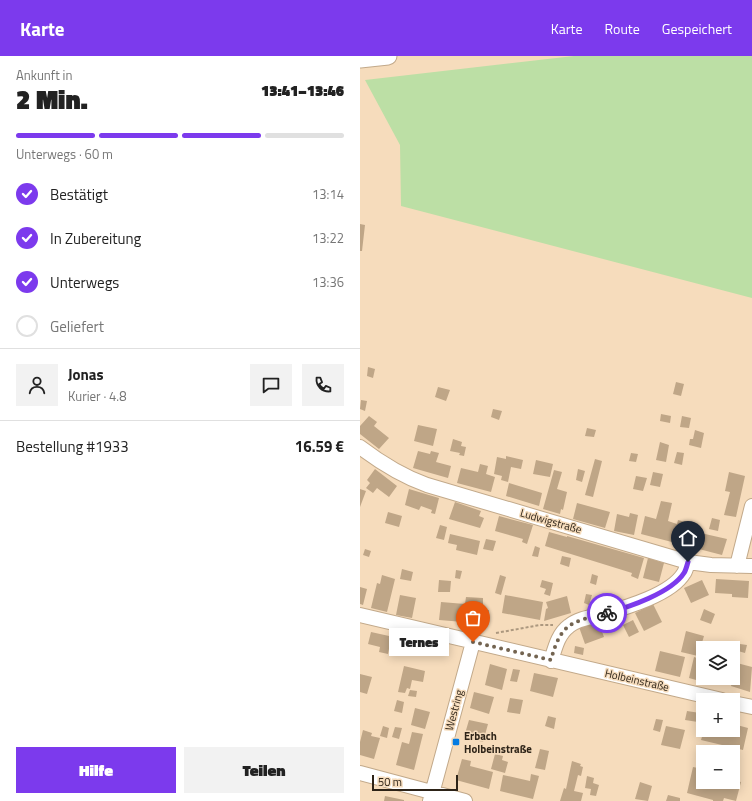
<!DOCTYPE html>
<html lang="de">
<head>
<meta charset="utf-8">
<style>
	:root { --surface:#fff; --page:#f2f2f2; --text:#222; --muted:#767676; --line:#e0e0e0; --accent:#7c3aed }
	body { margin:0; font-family:"Titillium Web",sans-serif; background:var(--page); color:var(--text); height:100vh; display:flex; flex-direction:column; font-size:15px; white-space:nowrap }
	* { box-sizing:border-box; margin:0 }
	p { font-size:13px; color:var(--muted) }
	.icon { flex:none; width:22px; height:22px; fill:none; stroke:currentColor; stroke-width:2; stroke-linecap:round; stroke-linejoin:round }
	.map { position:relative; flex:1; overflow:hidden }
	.details { display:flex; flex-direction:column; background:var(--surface); width:360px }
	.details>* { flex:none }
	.tools { position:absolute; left:336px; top:585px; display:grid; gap:8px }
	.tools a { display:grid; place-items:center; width:44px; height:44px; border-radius:0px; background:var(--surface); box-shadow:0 2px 10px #0003; font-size:20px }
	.scale { position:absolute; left:12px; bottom:10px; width:86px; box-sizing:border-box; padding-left:4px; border:2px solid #2d2317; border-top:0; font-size:11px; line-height:14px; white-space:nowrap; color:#2d2317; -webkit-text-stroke:3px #f6dcbc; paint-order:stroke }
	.pin { position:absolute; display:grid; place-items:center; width:34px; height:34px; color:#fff; margin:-41px -17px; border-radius:50% 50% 50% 0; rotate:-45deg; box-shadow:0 0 4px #0007 }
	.pin .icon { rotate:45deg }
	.courier { position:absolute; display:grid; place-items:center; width:40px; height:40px; margin:-20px; border:3px solid #7c3aed; border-radius:50%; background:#fff; color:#222; box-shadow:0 1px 5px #0007 }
	.bubble { position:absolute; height:28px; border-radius:0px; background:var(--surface); box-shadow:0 2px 10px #0003; font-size:13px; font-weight:800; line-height:28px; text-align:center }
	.headline em { font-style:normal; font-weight:800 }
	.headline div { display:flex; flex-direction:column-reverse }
	.headline { display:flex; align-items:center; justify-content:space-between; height:68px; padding:0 16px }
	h1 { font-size:26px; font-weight:800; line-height:30px }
	.bar { display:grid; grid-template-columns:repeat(4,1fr); gap:6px 4px; align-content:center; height:48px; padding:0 16px }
	.bar i { height:5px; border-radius:3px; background:var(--line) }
	.bar .active { background:var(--accent) }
	.bar p { grid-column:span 4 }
	.line { display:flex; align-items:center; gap:10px; padding:0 16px; border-top:1px solid var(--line) }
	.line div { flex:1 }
	.round { display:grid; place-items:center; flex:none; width:42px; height:42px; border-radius:0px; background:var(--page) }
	ol { padding:0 16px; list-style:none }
	li { display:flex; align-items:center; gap:12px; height:44px }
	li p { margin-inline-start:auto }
	li .icon { padding:4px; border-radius:50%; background:var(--accent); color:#fff; stroke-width:4 }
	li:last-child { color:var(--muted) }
	li i { width:22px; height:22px; border:2px solid var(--line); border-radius:50% }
	.primary-button { display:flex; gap:8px; margin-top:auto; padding:8px 16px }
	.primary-button a { flex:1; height:46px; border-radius:0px; background:var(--accent); color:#fff; font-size:16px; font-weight:800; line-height:46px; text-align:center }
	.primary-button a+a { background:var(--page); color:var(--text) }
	header { display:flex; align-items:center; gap:24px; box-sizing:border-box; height:56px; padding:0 20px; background:var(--accent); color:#fff }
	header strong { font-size:19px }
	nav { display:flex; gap:22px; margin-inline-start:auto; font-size:14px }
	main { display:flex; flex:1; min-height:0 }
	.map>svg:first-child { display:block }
	.green { fill:#bcdfa5 }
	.building { fill:#bfa687 }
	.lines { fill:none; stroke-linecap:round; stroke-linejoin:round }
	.minor-casing { stroke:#c2a98a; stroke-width:16 }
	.tertiary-casing { stroke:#c2a98a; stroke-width:19 }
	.path { stroke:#ac987f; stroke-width:2; stroke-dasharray:3 2; stroke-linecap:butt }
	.minor { stroke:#fff; stroke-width:14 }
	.tertiary { stroke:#fff; stroke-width:17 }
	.done { stroke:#736451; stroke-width:4; stroke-dasharray:0 7.2 }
	.route { stroke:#7c3aed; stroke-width:5 }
	.poi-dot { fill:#057ce2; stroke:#f6dcbc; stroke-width:1.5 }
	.labels { text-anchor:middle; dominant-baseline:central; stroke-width:3; stroke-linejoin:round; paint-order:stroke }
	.street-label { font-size:11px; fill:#2d2317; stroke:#f6dcbc }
	.poi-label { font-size:11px; font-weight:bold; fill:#2d2317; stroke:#f6dcbc; text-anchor:start }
</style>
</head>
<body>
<header>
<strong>Karte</strong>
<nav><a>Karte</a><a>Route</a><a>Gespeichert</a></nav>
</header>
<main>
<section class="details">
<div class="headline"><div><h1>2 Min.</h1><p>Ankunft in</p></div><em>13:41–13:46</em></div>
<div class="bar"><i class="active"></i><i class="active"></i><i class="active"></i><i></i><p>Unterwegs · 60 m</p></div>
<ol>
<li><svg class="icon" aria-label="check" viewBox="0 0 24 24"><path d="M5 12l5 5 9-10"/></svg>Bestätigt<p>13:14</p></li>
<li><svg class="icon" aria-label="check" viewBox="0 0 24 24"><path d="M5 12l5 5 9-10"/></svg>In Zubereitung<p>13:22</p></li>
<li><svg class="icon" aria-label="check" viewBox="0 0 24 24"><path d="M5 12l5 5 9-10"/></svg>Unterwegs<p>13:36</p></li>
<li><i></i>Geliefert</li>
</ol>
<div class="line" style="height:72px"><a class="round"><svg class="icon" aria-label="person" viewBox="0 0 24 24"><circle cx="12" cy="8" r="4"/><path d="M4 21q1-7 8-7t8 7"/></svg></a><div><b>Jonas</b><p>Kurier · 4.8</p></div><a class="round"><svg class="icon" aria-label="chat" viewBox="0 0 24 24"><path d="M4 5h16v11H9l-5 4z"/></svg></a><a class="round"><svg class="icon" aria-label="phone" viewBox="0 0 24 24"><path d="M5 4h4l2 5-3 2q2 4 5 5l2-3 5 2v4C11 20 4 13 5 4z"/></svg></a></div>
<div class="line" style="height:52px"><div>Bestellung #1933</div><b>16.59 €</b></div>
<div class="primary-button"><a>Hilfe</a><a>Teilen</a></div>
</section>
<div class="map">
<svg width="392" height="745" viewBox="0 0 392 745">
	<rect width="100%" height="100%" fill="#f6dcbc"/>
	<path class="green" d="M214 0H392V242L41 150 40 89 5 24Z"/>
	<path class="building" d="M0 168 5 169 2 195H0Z
		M8 311 15 313 13 322 7 320Z
		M316 326 324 328 321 340 313 338Z
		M78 331 90 334 86 345 75 341Z
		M1 344 7 345 5 355 0 353Z
		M133 353 142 355 139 364 131 361Z
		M301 358 311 360 310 367 300 365Z
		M9 360 17 366 14 370 29 382 19 393 0 378V370Z
		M322 360 331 362 329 372 320 371Z
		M58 369 77 373 73 390 54 385Z
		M227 372 236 374 234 381 225 380Z
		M335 374 344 377 341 392 329 389 330 383H333Z
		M93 383 102 386 101 390 106 391 104 400 99 399 100 397 90 395Z
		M300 386 309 389 306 406 296 404Z
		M58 395 70 398 71 395 79 397 76 406 91 410 88 422 53 412Z
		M317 396 324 397 322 409 314 407Z
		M271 397 278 398 276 406 269 405Z
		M146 400 163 404 161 413 151 411 148 426 141 424 142 420 134 418 137 401 146 403Z
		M235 403 242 405 233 441 225 439Z
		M176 404 193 408 190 421 173 418Z
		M120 408 128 410 126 418 135 421 131 436 97 427 101 412 118 416Z
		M15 413 37 430 29 441 17 432 13 437 6 432 10 427 7 424Z
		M218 413 225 415 222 426 216 424Z
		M194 414 202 416 197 433 207 436 203 454 201 453 200 458 183 453Z
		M293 416 303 418 300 431 290 429Z
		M369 416 385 420 376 461 364 459 370 436 365 435Z
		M276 420 287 422 283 435 273 433Z
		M149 427 182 437 179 450 146 440Z
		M0 433 6 435 0 451Z
		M49 433 79 442 75 458 71 457 72 454 61 450 59 454 45 449Z
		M301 445 312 447 308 465 317 468 318 464 325 466 323 473 367 483 362 499 281 478 285 460 296 463Z
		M95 446 121 455 119 460 124 462 120 472 89 463Z
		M217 447 250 456 245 472 213 463Z
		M28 456 42 460 39 471 25 467Z
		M270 457 278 459 274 479 254 475 257 458 269 461Z
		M139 460 173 469 167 488 162 486 163 483 135 475Z
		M352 462 360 464 358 475 349 473Z
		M80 469 87 471 84 484 76 482Z
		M189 476 207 481V480L284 502 278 523 271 520 272 517 185 490Z
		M90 478 120 485 117 499 96 494 97 489 88 487Z
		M126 483 136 485 133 495 123 493Z
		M175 490 180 492 178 501 172 500Z
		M5 493 11 495 9 501 3 499Z
		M202 500 211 502 209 511 200 508Z
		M288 502 304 507 299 526 283 522Z
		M42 513 53 516 51 525 40 523Z
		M96 514 102 515 100 523 95 522Z
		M232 518 238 520 236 529 230 527Z
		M22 519 35 523 27 556 11 552 17 527 20 528Z
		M140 519 146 521 141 539 135 537Z
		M356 523 389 525 388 542 372 541V538L355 537Z
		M79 524 91 525 90 536H78Z
		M182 524 193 527 190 540 184 538 186 533 180 531Z
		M342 524 349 539 331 547 324 532Z
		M0 531 7 533 3 549 0 548Z
		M226 538 232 539 229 549 224 547Z
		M40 539 56 542 52 562 36 559Z
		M145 539 183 546 180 564 142 557Z
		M207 540 211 557 184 565 186 553 188 552 186 546Z
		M106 541 123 542V554H129L128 568 79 564 81 546 105 548Z
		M293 548 302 566 284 575 275 557Z
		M344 553 355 558 351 568 340 564Z
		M273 564 279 576 269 581 263 569Z
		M238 565 244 581 225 588 219 571Z
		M326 575 344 580 338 600 321 596Z
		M11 576 29 580V577L45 581 41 596 29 593 28 598 19 596 20 591 8 588Z
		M373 586 378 587 374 606 373 592H358L359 587 372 590Z
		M380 588 387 589 385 597 378 595Z
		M215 590 224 592 223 599 214 597Z
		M300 595 325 601 320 621 295 615Z
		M334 601 343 604V622H348L347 627 329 622Z
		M377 607 392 611 390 636 371 630Z
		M130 608 147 613 142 634 125 629Z
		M44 610 65 615 63 626 52 624 50 633 47 632 45 637 38 636Z
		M153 613 160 614 157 626 150 625Z
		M174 617 198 622 193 641 170 635Z
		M0 618 12 621 7 638 0 636Z
		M50 634 57 635 56 641 48 640Z
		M114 636 134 641 129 658 110 652Z
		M150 642 163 644 160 658 147 656Z
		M37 644 44 646 42 657 34 655Z
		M55 652 70 656 65 673 51 669Z
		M327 655 340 657 338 666 325 664Z
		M188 660 196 662 194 673 185 670Z
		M296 663 303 664 300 676 293 674Z
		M109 664 128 668 123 686 104 681Z
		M373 668 388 672 383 694 341 684 344 674H373Z
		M23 670 29 672 27 682 20 680Z
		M306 670 325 674 320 693 301 689Z
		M35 671 42 672 39 683 32 681Z
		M3 674 12 677 11 680 20 682 14 703 0 699V686Z
		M52 676 63 678 54 714 36 709 42 686 49 688Z
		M180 693 189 695 185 714 175 712Z
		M135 698 143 700 142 704 148 706 145 717 131 713Z
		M102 703 111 705 110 710 133 716 129 733 96 724Z
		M212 705 221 708 220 710 223 711 221 720 218 719 214 735 223 737 221 745H200L204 732 206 733Z
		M333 711 343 713V726H373V724L381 726 376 745 364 742 363 745H353V744L327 737Z
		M171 718 179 720 173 743 140 735 143 719 170 725Z
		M227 720 234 722 233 727 239 729 236 740 230 739 231 733 225 732Z
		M280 726 292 730 288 745 275 743Z
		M308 739 320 742V745H306Z
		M25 740 44 744V745H24Z"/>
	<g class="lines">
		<g class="minor-casing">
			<path id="minor" d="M0 391C21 407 42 420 67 429L328 506 351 509 392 510
				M377 510 392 450
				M0 559 362 644
				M191 605C195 592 198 578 209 570 217 563 230 561 240 559 264 552 311 539 324 517 326 514 327 509 328 506
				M373 647 392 651
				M0 717 105 745
				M70 745 113 586"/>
		</g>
		<g class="tertiary-casing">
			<path id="tertiary" d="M0 3 28 0"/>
		</g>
		<path class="path" d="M136 577 180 569H193"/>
		<use href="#minor" class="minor"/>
		<use href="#tertiary" class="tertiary"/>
	</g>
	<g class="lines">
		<path class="done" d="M113 586 191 604C201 566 212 566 247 557"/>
		<path class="route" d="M247 557C269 551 311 537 324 517 326 514 327 509 328 506"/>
	</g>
	<rect class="poi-dot" x="92" y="682" width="8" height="8" rx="2"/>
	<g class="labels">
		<g class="street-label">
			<text transform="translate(191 465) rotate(16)">Ludwigstraße</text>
			<text transform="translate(277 624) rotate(13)">Holbeinstraße</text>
			<text transform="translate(94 654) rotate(-75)">Westring</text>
		</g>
		<g class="poi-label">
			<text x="104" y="680">Erbach<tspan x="104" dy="13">Holbeinstraße</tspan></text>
		</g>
	</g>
</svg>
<div class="tools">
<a><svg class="icon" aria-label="layers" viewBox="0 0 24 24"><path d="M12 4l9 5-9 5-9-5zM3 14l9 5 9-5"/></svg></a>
<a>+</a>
<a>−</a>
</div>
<div class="scale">50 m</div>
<div class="pin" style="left:113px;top:586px;background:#ea580c"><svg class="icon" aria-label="bag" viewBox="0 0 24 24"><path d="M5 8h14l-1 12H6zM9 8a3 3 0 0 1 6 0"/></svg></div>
<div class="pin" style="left:328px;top:506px;background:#1f2937"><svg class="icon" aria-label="home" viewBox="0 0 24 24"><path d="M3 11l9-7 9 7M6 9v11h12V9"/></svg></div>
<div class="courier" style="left:247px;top:557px"><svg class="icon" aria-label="bike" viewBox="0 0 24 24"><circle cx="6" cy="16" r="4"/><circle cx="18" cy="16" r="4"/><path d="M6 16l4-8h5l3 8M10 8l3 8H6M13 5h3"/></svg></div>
<div class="bubble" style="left:29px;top:572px;width:60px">Ternes</div>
</div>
</main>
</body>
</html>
